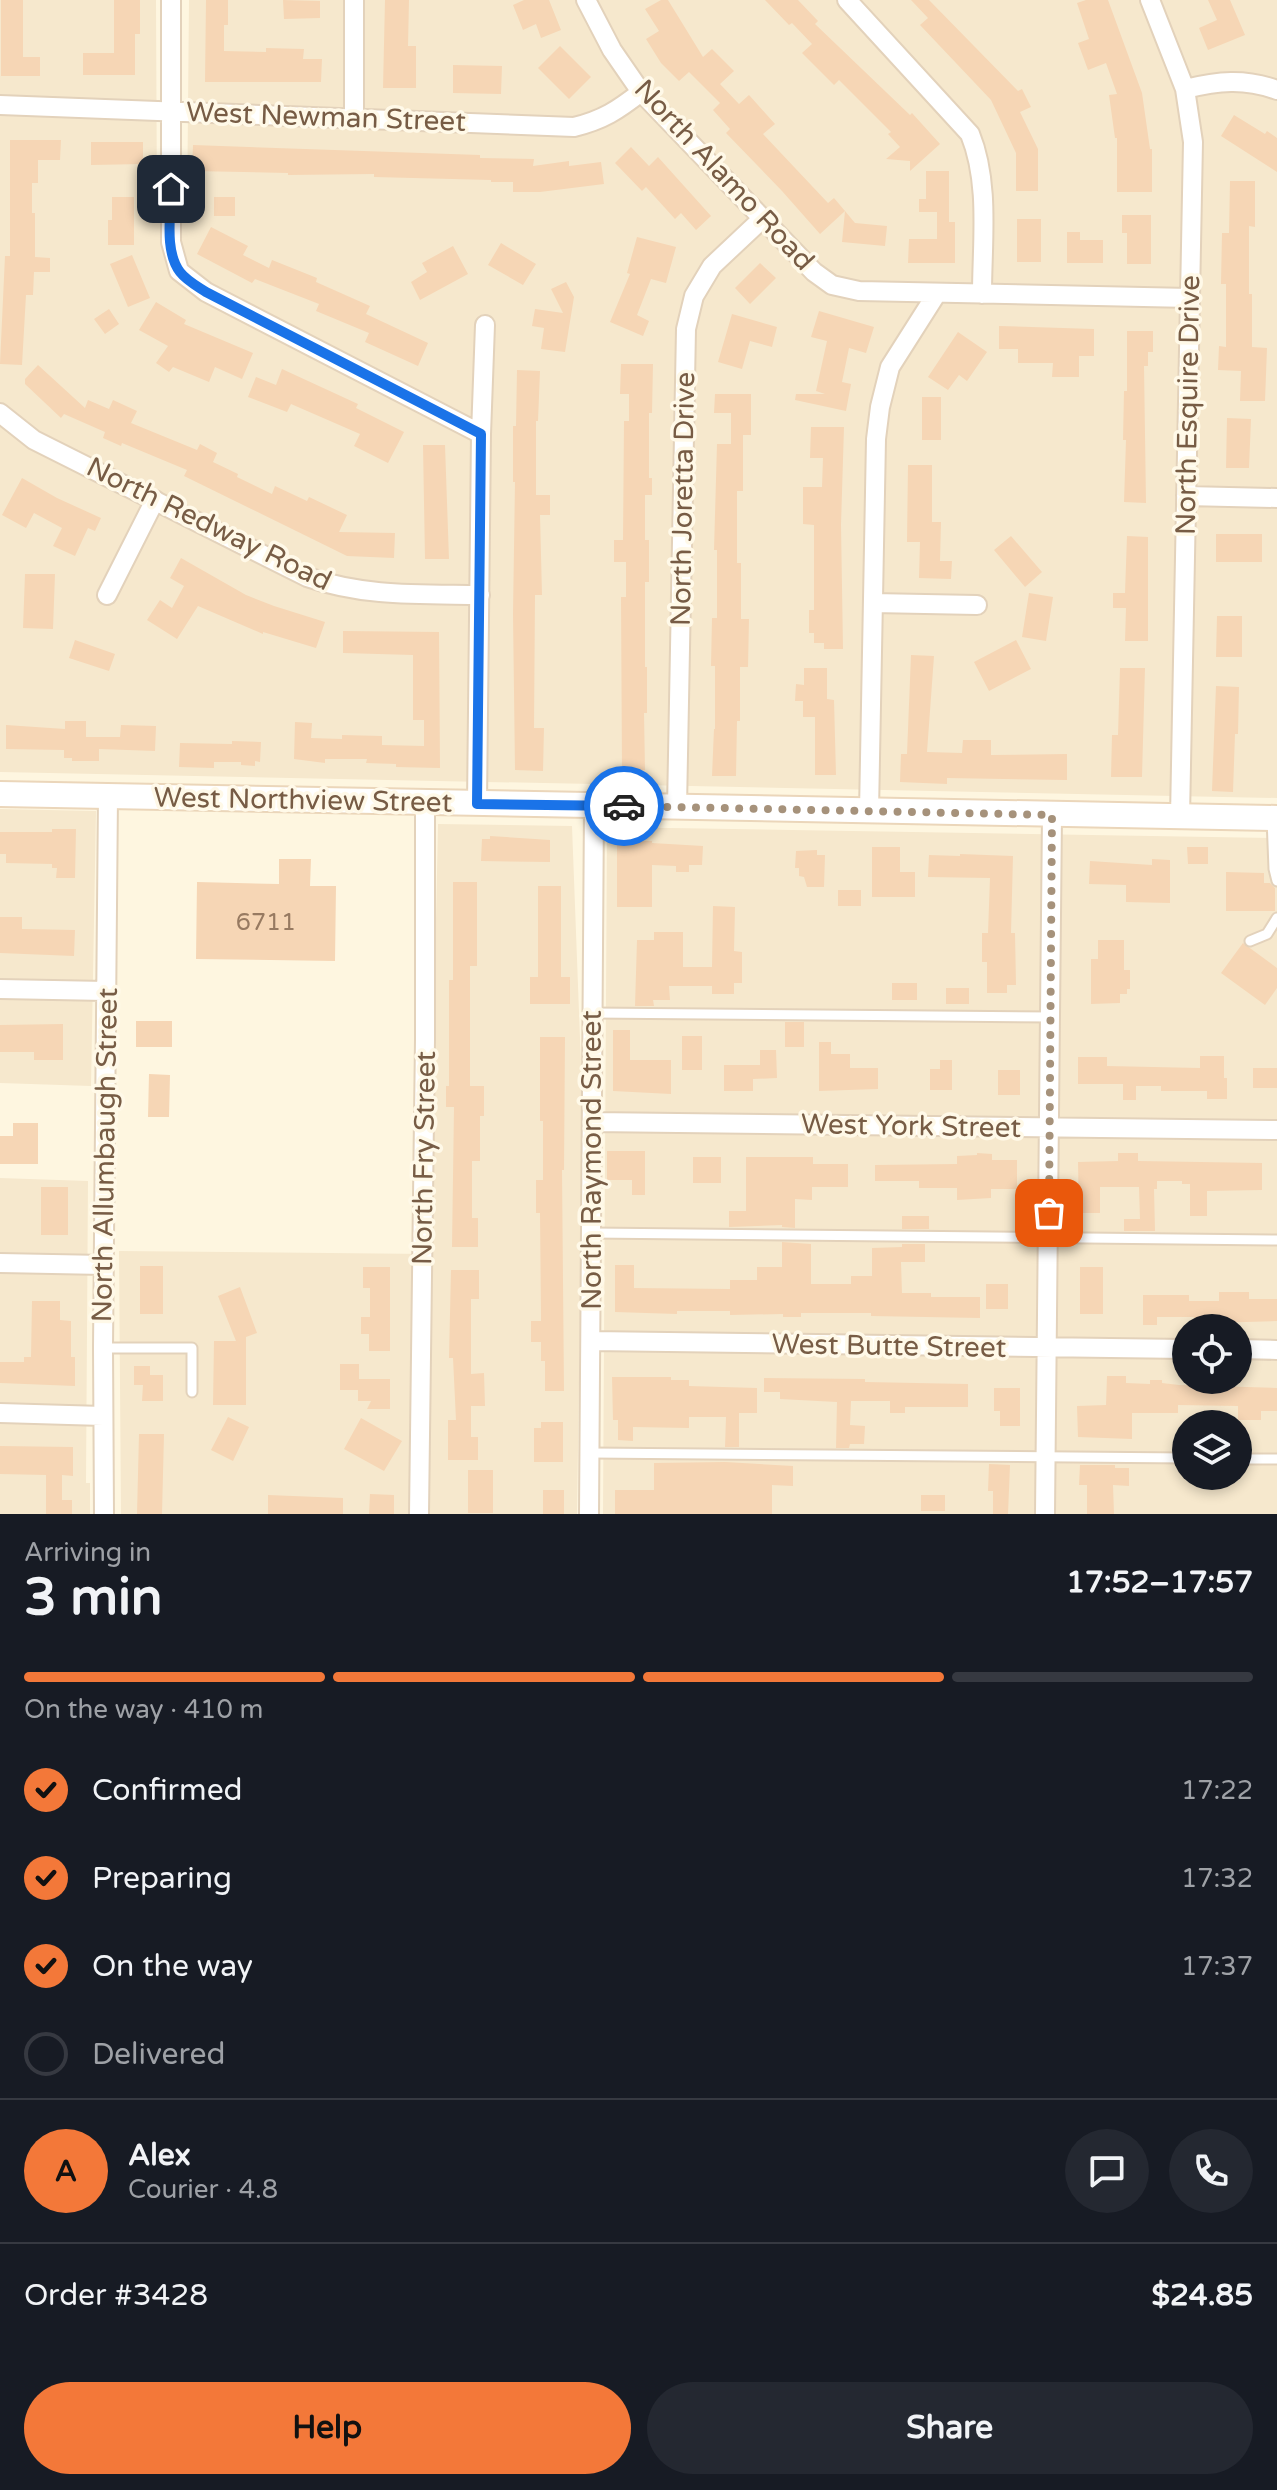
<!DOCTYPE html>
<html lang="en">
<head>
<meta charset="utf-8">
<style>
	:root { --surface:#171b24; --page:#242831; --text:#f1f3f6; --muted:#9ea1a6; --line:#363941; --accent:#f37839 }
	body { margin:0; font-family:"Varela Round",sans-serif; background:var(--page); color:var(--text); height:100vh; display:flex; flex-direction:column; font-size:30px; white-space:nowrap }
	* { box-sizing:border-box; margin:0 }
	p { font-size:26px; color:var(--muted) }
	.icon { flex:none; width:44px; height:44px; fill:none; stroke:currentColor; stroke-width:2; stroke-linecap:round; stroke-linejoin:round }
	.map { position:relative; height:1514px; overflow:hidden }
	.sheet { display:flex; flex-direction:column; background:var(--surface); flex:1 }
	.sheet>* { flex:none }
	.buttons { position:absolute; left:1172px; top:1314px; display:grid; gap:16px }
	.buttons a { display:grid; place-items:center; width:80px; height:80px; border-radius:50%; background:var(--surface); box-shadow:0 4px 12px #0003; font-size:40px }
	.pin { position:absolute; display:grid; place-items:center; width:68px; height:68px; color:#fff; margin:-34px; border-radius:16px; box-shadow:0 4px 12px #0006 }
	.courier { position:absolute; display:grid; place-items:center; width:80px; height:80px; margin:-40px; border:6px solid #1a73e8; border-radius:50%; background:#fff; color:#222; box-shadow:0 2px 10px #0007 }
	.headline em { font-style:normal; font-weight:700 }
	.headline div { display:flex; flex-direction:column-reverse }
	.headline { display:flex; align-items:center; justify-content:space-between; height:136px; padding:0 24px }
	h1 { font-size:52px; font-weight:700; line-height:60px }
	.bar { display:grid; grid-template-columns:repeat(4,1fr); gap:12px 8px; align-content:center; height:96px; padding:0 24px }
	.bar i { height:10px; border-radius:6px; background:var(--line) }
	.bar .active { background:var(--accent) }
	.bar p { grid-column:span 4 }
	.line { display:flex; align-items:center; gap:20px; padding:0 24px; border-top:2px solid var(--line) }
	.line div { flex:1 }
	.round { display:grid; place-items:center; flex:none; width:84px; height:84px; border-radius:42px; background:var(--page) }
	ol { padding:0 24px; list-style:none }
	li { display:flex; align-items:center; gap:24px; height:88px }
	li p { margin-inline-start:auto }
	li .icon { padding:8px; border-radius:50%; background:var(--accent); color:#111; stroke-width:4 }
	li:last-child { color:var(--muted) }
	li i { width:44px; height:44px; border:4px solid var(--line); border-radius:50% }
	.primary-button { display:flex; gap:16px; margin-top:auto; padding:16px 24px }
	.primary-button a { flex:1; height:92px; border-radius:48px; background:var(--accent); color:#111; font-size:32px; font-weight:700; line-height:92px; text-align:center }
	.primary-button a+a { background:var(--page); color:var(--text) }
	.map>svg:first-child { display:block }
	.residential { fill:#f6e8cd; fill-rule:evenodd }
	.building { fill:#f6d6b5 }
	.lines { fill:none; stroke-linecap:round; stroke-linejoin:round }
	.lane-casing { stroke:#e3d2bb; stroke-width:13 }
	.street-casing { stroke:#e3d2bb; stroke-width:22 }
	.secondary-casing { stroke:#ebd6ba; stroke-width:28 }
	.lane { stroke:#fff; stroke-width:9 }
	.street { stroke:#fff; stroke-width:18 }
	.secondary { stroke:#fff; stroke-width:24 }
	.done { stroke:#a6927b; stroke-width:8; stroke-dasharray:0 14.4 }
	.route { stroke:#1a73e8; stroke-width:10 }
	.labels { text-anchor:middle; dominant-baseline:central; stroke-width:7; stroke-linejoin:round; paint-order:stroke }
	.number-label { font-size:24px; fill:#977a61 }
	.street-label { font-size:28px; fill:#775c45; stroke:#fff9e8 }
</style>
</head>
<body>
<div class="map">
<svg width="1277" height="1514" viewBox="0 0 1277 1514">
	<rect width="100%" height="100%" fill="#fef6e0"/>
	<path class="residential" d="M0 0H156L157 214 187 218 189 0H1277V798L0 772Z
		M0 809 96 811 91 1086 0 1083Z
		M438 824 572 826 583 1118 577 1514H121L119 1251 429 1254Z
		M607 827 1277 838V1514H603ZM1186 1328H1238V1380H1186ZM1186 1424H1238V1476H1186Z
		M0 1178 88 1181 86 1483H90V1514H0Z"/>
	<path class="building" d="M1 0H23V57H40V76H1Z
		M114 0H140V34H135V75H83V53H114Z
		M206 0H228V25H224V51L266 52V48L304 49 303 59H322L321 82H205Z
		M283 0 320 1V18L284 19Z
		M385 0H409L408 46H416V88H383Z
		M524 0H549L561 30 541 38 536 24 523 30 513 5Z
		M661 0H668L703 57 712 49 734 71 720 84 739 104 749 95 775 124 763 134 828 203 834 198 845 211 820 234 782 191 726 133 730 129 713 110 720 103 689 72 679 81 661 63 646 39 659 31 645 9Z
		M765 0H798L818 21 815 24 910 115 912 113 940 144 910 171V161L886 159 900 147 888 134 891 132 839 80 834 85 802 53 812 44 792 23 789 25Z
		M911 0H929L1018 91 1022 89 1031 107 1020 112 1038 149V191H1016V153L991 100 920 25 928 18Z
		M1086 0H1108L1142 93 1150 149H1152V192H1117V138H1115L1109 95 1117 94 1106 63 1088 70 1078 43 1089 39 1077 3Z
		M1208 0H1230L1245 35 1208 50 1199 28 1217 20Z
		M560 46 591 77 569 99 538 68Z
		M453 65 502 66 501 94 453 93Z
		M1234 115 1265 134 1267 131 1277 138V172L1221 136Z
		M10 140H61L60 160H38V183H32V213H35V257L50 258V272H34L33 295H26L22 365 0 364 5 256H10Z
		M91 142H143V164L91 165Z
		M193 145 480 155V158L534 159 533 166 569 161V166L601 162 604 184 540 192H513V182H491V180L374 177V174L288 175V173L192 171Z
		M631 147 649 166 658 157 711 216 696 230 681 213 675 219 646 187 642 191 615 163Z
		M926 171H949V222H955V263H908L909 239H937V212H919V199H926Z
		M1230 181H1255V227L1249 226V294H1252V347L1267 348 1265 401H1240L1241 371 1218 370 1219 346 1226 347V284H1221L1222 233H1229Z
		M112 197H134V245H108V220H112Z
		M214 197H235V216H214Z
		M845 211 855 223 887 226 885 246 842 242Z
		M1122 215H1151V264H1127V233H1122Z
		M1017 219H1041V262H1017Z
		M211 227 248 246 243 255 269 268 272 260 317 278 316 282 370 306 366 314 428 343 418 366 365 342 369 333 316 311 319 304 255 279 252 283 197 254Z
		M1067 232H1080V240H1103V263H1067Z
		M637 237 676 247 666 283 651 279 637 315 649 321 643 336 610 322 630 274 627 273Z
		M501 243 536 264 523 285 488 265Z
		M453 246 468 274 420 300 411 282 427 272 422 263Z
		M132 255 150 298 128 307 110 264Z
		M760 263 776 278 750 304 735 288Z
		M566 282 574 297 565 352 541 349 544 328 532 326 535 309 563 313 551 289Z
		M156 302 186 320 184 324 253 353 242 379 215 367 209 382 173 367 169 372 156 363 168 346 139 330Z
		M109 309 119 324 105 334 94 319Z
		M819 311 874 327 866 353 849 348 842 382 851 384 846 411 795 400 796 394H825L816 391 827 341 811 337Z
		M732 314 777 327 772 347 750 341 742 369 718 362Z
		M999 326 1094 329V356H1079V377H1052L1053 363H1018V349H999Z
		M1127 331H1153V352H1148V366H1144L1146 503 1124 502 1126 440H1123L1124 391H1127Z
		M958 332 987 352 967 381 959 375 948 390 928 377Z
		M621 364H653L652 413H649V478H652V495H645V540H649V582H645V667H647V713H644L645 770 622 771 621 597H626V562H614V540H623L624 421H629V394H620Z
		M38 365 85 408 88 400 109 409 113 400 137 411 131 423 197 450 200 444 217 453 213 462 238 474 237 477 272 494 275 486 307 501 309 497 347 515 339 532 395 533 394 558 347 556 184 476 187 470 122 443 121 446 103 438 105 432 64 414 61 418 25 384V379Z
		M282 369 358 404 356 408 404 432 388 463 354 446 360 434 291 404 287 412 248 397 256 377 276 385Z
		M517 370 540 371 538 421H536V495H550V515H540L542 595H535L534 728H544L543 771 515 770 513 614 515 482H513V426H516Z
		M715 394H751V435H743V491H737V563H741V619H749L748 667H740V721H737L736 776H712L714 729H715V666H711L712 618H717V550H714L717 444H731V413H714Z
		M922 397H941V440H922Z
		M1227 418 1251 419 1249 468H1226Z
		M811 427H844L841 525 843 649H824V643H814V633H809V610H814V525L803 524V487H822L823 458H810Z
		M423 445H445L449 559H425Z
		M908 465H932V522H941L940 561H952L951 579 919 578 920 542H907Z
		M22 478 57 498 101 518 95 531 88 528 75 556 53 546 62 528 34 513 26 528 2 515Z
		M1216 534H1262V562H1216Z
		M1011 536 1042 572 1025 587 994 550Z
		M1127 536 1148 537V641H1125L1126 608H1113V593H1125Z
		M181 558 246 595 274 606 325 622 316 648 263 632V634L198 606 177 639 147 620 160 600 172 608 184 586 170 578Z
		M25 574H55L53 629 23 628Z
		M1029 593 1053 597 1046 641 1022 637Z
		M1217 616H1242V657H1216Z
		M343 631 439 632 440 768 396 767V764L366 763 367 759H325V763L294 759 295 722 312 723 311 738 342 739V735L382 736V745L424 746V720H413V655L343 653Z
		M75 640 115 654 109 671 69 658Z
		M1016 640 1031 669 989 691 974 662Z
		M911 655 934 656 927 752 962 753 963 740H991V755L1067 754V780L947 778V784L900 782 901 754H907Z
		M804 668H827V699L834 700 836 775H815V717H803V701H795L796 684 804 685Z
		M1120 668H1145L1142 777H1111L1112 735H1118Z
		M1216 686 1239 687 1238 734H1235L1233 792 1212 791Z
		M65 721H86V737H120L121 725 156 726 155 751 99 749V761H72V758H64V750L6 749V725L65 729Z
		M232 741 261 742 260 762 255 761V766L241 765V762H214V768L179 767 180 743 232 744Z
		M52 829H76L75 878H56L57 868H52V864L6 863V854H0V832H52Z
		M490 836 550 840V862L481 861 482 839H490Z
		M617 841H652V843L703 846 702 865H689V872H676V866L652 865V907H617Z
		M872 847H900V872H915V897H872Z
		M1187 847H1208V864H1188Z
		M817 850V855H825L824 887H807L804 877 799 876V868H795L796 851Z
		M960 854 1013 856 1011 933H1015L1016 985H1007V993H987V962H982V933H988L990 878 928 877 929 855 960 856Z
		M279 859H311L310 886H336L335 961 196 959 197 882 279 884Z
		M1152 859 1170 860V903L1126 902V885L1089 884 1090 861 1152 865Z
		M1226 872 1264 873V883H1270L1275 888V911H1226Z
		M453 882H477V966H470V1086H484V1116H480V1161H472V1218H478V1247H452L454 1107H446V1086H449V980H453Z
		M538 886H561V977H570V1004H530V977H538Z
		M838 890H861V906H838Z
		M713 906 735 907 734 951 742 952V983H734V994H712V986H669L670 1000H653L654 1006H635L637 940H654V932H683V967H712Z
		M0 917H22V929L75 930 74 956 0 953Z
		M1098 940H1124V970H1130V989H1127V994H1120V1003L1091 1004V959H1098Z
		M1243 943 1277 968V988L1265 1005 1221 973Z
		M892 983H917V1000H892Z
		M946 988H969V1004H946Z
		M136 1021H172V1047H136Z
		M785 1022H804V1047H785Z
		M63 1024V1060H34V1052H0V1025Z
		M613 1030H630V1060H671V1094L613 1091Z
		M682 1036H702V1070H682Z
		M540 1037H565L564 1170H562L564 1391H545V1361H541V1342H531V1321H541V1315L540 1213H536V1180H543V1121H540Z
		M819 1042H831V1054H850V1068H878V1089L819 1091Z
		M760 1050H776L777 1078 753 1079V1091H724V1065H760Z
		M1200 1056H1224V1078H1227V1099H1207V1091H1161V1086H1136V1100H1123V1084H1078V1057H1107V1066L1200 1068Z
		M940 1060H952V1090H930V1069H940Z
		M1253 1068H1277V1088H1253Z
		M998 1070H1020V1095H998Z
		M149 1074 170 1075 169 1117H148Z
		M13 1123H38V1164H0V1136H13Z
		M607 1151H645V1195H632V1180H607Z
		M977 1153 992 1154V1160H1017V1189H991V1198L957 1200V1188H919V1181H875V1165L957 1164V1156L977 1155Z
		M1118 1153H1138V1161L1262 1163V1190L1207 1191V1216H1190V1184H1182V1181H1157V1189H1154L1155 1231H1124V1219H1140L1139 1187H1100V1213H1079L1078 1162 1118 1161Z
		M693 1157H721V1183H693Z
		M746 1157H813V1164H848V1187H812V1200L795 1199V1228L782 1227V1225L729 1227V1211H746Z
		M41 1187H68V1235H41Z
		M902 1216H929V1229H902Z
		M782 1242 811 1244V1284H851V1276H872V1248L902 1247V1244H925V1262H901L902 1293H931V1297H980V1318L871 1316V1313H801V1317H783V1314L730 1315V1311H677V1314L615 1312V1265H634V1288L730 1289V1280H757V1267H782Z
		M140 1266H163V1314H140Z
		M363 1267H390V1351H369V1334H361V1317H370V1288H363Z
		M1080 1267H1103V1314H1080Z
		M451 1270H479V1299H471V1374L484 1373 485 1406H471V1437H478V1460H448V1420H456L453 1358H449Z
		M986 1284H1008V1309H986Z
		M240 1287 257 1333 246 1337V1405H213L214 1341H236L218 1296Z
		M1219 1292H1249V1299H1277V1321L1210 1323V1327H1194V1317H1157V1325H1143V1295H1189V1301H1219Z
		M32 1301H60V1320L71 1321V1357H75V1386L0 1383V1362H24V1357H31Z
		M340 1364H359V1379H390V1409H367L371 1401H358V1390H340Z
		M134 1366H150V1375H163V1401H142L143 1385H134Z
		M1107 1376H1126V1383L1150 1384V1380H1162V1383L1179 1385 1277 1388V1411H1261V1420H1238V1406L1178 1405V1413H1132V1439L1078 1437 1077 1406 1106 1405Z
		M612 1377H671V1380H689V1386L757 1388V1413H739V1447H725L726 1417H689V1428L633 1427V1441L618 1440V1420H613Z
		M764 1378 865 1379V1382L968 1384V1407H905V1413H890V1401H851L850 1425 865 1426 864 1444H850L849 1448H836L837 1402 780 1399V1392H764Z
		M994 1388H1020V1426H1000V1411H994Z
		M228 1417 249 1427 233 1461 211 1450Z
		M361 1418 402 1441 384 1471 344 1449Z
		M541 1422H563V1462H534V1428H541Z
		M139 1434H164L162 1514H137Z
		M0 1446 73 1447V1476L62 1475V1500H72V1514H46V1475L0 1474Z
		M725 1462 793 1466V1486L772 1485V1514H615V1490H654V1463Z
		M989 1464 1010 1465 1008 1514H993V1491H988Z
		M1080 1465H1115V1468H1129V1486L1113 1485 1114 1514H1087V1485H1079Z
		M468 1470H493V1513H468Z
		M543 1490H564V1514H543Z
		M370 1494 394 1495V1514H369Z
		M268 1495 343 1498V1514H268Z
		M921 1495H945V1511H921Z"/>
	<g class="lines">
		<g class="lane-casing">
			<path id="lane" d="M1272 818 1274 869 1277 881
				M1250 941 1267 934 1277 918
				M593 1013 1051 1017
				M592 1233 1277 1240
				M103 1348H192V1392
				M591 1453 1186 1458
				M1238 1459H1277"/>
		</g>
		<g class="street-casing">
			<path id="street" d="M171 0V242L179 271 206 292 481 434 477 804
				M354 0V118
				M586 0 612 50 641 92 814 272 832 285 859 291 1190 298
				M847 0 970 134C990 183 982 242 982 294
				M1150 0 1185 89 1193 142 1180 817
				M1185 89C1218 81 1244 78 1277 90
				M0 105 574 127C603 120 618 110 641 92
				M0 413 34 440 307 577C365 597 419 594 480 595
				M481 434 485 325
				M1186 496 1277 498
				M107 595 155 500
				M873 603 977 605
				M677 808 686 329 694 296 712 266 763 218
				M869 812 876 439 880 407 890 367 937 293
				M0 989 106 991
				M592 1122 1277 1130
				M0 1263 104 1265
				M591 1341 1186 1349
				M1238 1349 1277 1350
				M0 1413 103 1416
				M104 1514 103 1348 108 796
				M419 1514 425 1039V802
				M589 1514 594 805
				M1045 1514 1052 815"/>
		</g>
		<g class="secondary-casing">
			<path id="secondary" d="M0 794 1277 818"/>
		</g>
		<use href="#lane" class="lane"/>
		<use href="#street" class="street"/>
		<use href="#secondary" class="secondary"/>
	</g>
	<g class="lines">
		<path class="done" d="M624 806 1052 815 1049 1213"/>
		<path class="route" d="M171 189C171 214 164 251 180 272 187 281 197 286 206 292L481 434 477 804 624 806"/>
	</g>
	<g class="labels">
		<g class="number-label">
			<text x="266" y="922">6711</text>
		</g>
		<g class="street-label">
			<text transform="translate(326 117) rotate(2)">West Newman Street</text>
			<text transform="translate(724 175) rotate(47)">North Alamo Road</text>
			<text transform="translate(1188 405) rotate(-89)">North Esquire Drive</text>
			<text transform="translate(683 499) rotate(-89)">North Joretta Drive</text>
			<text transform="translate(209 524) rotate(26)">North Redway Road</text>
			<text transform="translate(303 800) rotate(1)">West Northview Street</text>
			<text transform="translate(911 1126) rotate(1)">West York Street</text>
			<text transform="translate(105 1155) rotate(-89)">North Allumbaugh Street</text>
			<text transform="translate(424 1158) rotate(-89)">North Fry Street</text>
			<text transform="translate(592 1160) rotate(-90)">North Raymond Street</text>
			<text transform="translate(889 1346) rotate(1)">West Butte Street</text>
		</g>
	</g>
</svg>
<div class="buttons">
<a><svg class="icon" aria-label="locate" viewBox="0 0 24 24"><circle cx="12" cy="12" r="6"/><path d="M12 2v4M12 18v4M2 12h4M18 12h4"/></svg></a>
<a><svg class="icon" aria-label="layers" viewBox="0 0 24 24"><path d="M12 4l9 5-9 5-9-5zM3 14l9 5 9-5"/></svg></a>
</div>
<div class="pin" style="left:1049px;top:1213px;background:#ea580c"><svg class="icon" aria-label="bag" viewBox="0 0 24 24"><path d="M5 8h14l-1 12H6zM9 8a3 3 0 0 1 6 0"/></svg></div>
<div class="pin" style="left:171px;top:189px;background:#1f2937"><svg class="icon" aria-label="home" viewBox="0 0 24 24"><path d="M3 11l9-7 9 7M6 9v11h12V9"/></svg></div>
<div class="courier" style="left:624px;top:806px"><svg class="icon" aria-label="car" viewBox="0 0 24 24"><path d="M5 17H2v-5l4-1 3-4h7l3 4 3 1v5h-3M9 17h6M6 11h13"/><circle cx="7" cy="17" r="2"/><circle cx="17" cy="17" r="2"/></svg></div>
</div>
<section class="sheet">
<div class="headline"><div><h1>3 min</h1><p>Arriving in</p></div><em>17:52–17:57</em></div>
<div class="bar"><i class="active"></i><i class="active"></i><i class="active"></i><i></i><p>On the way · 410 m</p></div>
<ol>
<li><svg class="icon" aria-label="check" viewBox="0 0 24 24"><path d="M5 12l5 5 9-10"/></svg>Confirmed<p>17:22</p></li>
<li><svg class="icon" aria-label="check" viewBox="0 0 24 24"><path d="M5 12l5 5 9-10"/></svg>Preparing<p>17:32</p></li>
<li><svg class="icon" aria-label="check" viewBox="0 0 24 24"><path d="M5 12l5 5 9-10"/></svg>On the way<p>17:37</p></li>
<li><i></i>Delivered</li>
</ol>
<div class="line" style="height:144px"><b class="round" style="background:var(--accent);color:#111">A</b><div><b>Alex</b><p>Courier · 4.8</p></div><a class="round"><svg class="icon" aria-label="chat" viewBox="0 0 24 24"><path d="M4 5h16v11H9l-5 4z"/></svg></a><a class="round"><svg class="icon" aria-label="phone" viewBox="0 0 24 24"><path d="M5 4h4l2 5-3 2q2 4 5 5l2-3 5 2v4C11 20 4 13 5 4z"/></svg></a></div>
<div class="line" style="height:104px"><div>Order #3428</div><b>$24.85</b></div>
<div class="primary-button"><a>Help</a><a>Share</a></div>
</section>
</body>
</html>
